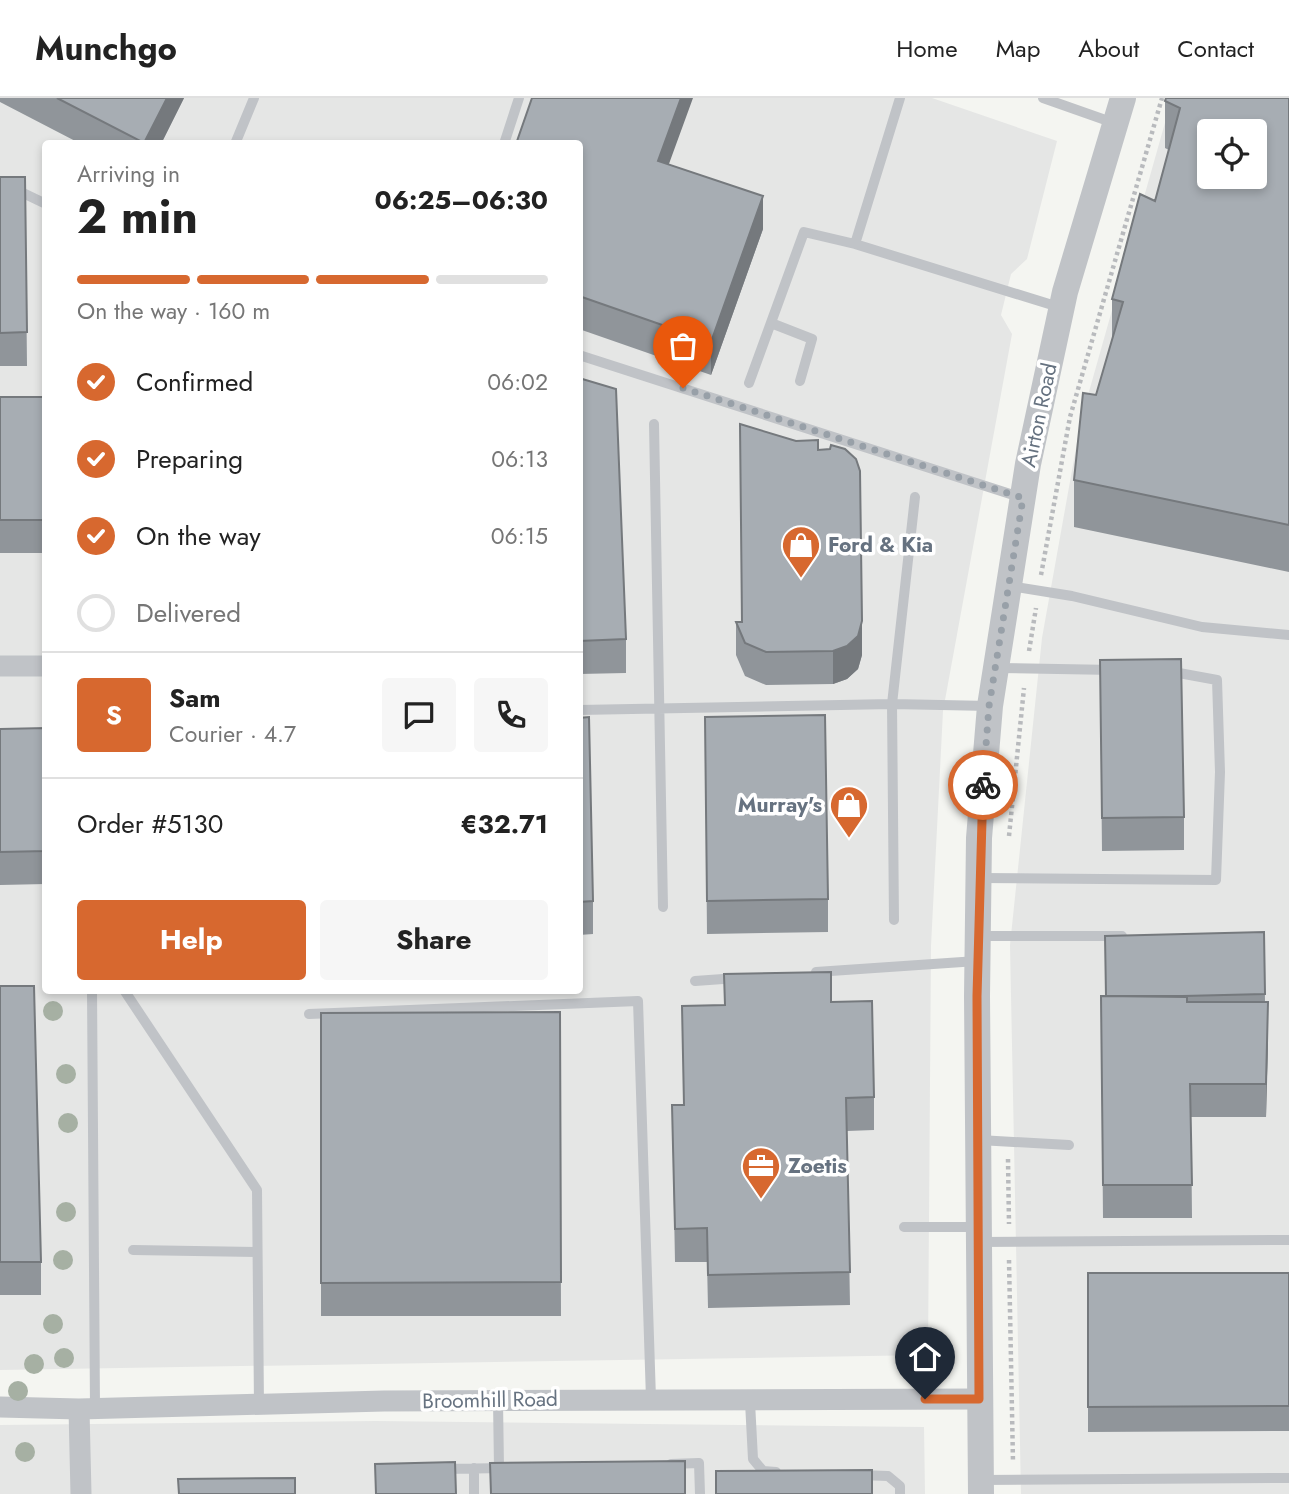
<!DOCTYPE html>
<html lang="en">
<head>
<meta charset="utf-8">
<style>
	:root { --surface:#fff; --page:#f6f6f6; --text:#222; --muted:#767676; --line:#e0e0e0; --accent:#d7682f }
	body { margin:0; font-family:Jost,sans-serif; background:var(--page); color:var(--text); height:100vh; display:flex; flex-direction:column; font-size:26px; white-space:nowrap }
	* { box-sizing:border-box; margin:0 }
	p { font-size:23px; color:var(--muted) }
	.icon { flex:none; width:38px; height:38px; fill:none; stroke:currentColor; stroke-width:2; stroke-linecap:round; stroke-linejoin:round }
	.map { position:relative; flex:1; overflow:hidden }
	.side { position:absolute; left:42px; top:42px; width:541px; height:854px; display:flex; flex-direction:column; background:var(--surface); border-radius:7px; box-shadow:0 4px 10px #0003 }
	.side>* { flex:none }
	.buttons { position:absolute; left:1197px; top:21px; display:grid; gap:14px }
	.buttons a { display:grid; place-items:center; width:70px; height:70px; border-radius:7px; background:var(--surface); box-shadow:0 4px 10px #0003; font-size:35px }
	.pin { position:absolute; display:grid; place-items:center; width:60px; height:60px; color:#fff; margin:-72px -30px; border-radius:50% 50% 50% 0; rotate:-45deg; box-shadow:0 0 7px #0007 }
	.pin .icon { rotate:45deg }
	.courier { position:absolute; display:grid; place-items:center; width:70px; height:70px; margin:-35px; border:5px solid #d7682f; border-radius:50%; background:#fff; color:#222; box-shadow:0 2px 9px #0007 }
	.summary em { font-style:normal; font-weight:700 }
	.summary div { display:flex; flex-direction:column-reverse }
	.summary { display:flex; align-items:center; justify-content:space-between; height:119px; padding:0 35px }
	h1 { font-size:46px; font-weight:700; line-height:52px }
	.bar { display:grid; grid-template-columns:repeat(4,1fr); gap:10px 7px; align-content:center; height:84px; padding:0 35px }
	.bar i { height:9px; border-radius:5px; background:var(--line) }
	.bar .selected { background:var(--accent) }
	.bar p { grid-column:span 4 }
	.line { display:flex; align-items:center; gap:18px; padding:0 35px; border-top:2px solid var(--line) }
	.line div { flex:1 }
	.round { display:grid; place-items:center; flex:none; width:74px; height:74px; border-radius:7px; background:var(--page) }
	ol { padding:0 35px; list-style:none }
	li { display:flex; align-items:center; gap:21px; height:77px }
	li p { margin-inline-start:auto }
	li .icon { padding:7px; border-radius:50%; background:var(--accent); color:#fff; stroke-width:4 }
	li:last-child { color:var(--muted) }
	li i { width:38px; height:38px; border:4px solid var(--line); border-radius:50% }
	.primary-button { display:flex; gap:14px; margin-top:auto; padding:14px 35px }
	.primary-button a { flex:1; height:80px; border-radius:7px; background:var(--accent); color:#fff; font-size:28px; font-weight:700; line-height:80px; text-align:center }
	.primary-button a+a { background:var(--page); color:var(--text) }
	header { display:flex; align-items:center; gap:42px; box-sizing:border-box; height:98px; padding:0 35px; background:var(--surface); border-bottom:2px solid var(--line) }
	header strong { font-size:33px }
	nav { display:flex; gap:38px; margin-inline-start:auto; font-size:24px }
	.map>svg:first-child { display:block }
	.built { fill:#e5e6e5; fill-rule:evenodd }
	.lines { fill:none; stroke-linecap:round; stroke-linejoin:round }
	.path { stroke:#b8babd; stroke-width:4.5; stroke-dasharray:3.5 3.5; stroke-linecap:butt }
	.service { stroke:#c0c3c7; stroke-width:10 }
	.minor { stroke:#c0c3c7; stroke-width:21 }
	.tertiary { stroke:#c0c3c7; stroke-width:26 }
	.tree { fill:#a6b0a3 }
	.wall { fill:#90959a }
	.shaded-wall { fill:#75797d }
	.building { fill:#a7adb3; stroke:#75797d; stroke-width:2; fill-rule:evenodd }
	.done { stroke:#98a0a8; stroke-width:7; stroke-dasharray:0 12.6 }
	.route { stroke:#d7682f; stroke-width:9 }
	.labels { text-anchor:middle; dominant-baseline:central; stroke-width:7; stroke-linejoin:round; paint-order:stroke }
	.street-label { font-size:21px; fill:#667280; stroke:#fff }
	.poi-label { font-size:21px; font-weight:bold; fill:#667280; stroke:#fff; text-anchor:start }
</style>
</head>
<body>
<header>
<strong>Munchgo</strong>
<nav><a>Home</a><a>Map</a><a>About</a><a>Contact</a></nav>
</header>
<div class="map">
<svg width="1289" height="1396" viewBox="0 0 1289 1396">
	<rect width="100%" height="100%" fill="#f4f5f1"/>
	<path class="built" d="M0 0H932L1057 43 1027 161 1011 176 1001 217 1012 236 943 613 931 848 928 1257 0 1272ZM46 46H579V892H46Z
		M1172 0H1289V1396H1021L1010 847 1042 540 1081 322ZM1209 33H1255V79H1209Z
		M376 1323 924 1329 925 1396H0V1327Z"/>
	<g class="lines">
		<path class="path" d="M1041 477 1070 319 1162 0
			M1029 553 1036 510
			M1009 738 1024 590
			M1008 1061 1009 1126
			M1009 1162 1013 1364"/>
		<path class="service" d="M900 0 855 146 1062 210
			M1043 0 1114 25
			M235 46 254 0
			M504 46 519 0
			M0 84 46 106
			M771 225 812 241 800 283
			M579 257 1023 400
			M749 285 804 134 855 146
			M654 326 663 809
			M1010 488 1072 498 1202 529 1289 537
			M997 570 1114 572
			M579 612 892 606 990 608
			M979 780 1216 782 1220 674 1217 582 1168 573
			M894 822 892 606 915 399
			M978 838H1122
			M816 874 977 863
			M695 883 737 880
			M92 892 95 1310
			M124 892 257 1092 259 1308
			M309 916 638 903 651 1301
			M979 1042 1069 1047
			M904 1129H978
			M979 1144 1289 1142
			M133 1152 257 1154
			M498 1303 499 1370
			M750 1304 753 1361 763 1373 776 1374
			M671 1366 699 1365 700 1396
			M474 1370V1396
			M444 1371 505 1370
			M859 1377 888 1378 900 1388V1396
			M981 1382 1289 1380"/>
		<path class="minor" d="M0 568H46
			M0 1309 79 1311 384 1303 979 1301
			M79 1311 81 1396"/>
		<path class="tertiary" d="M981 1396 977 898 979 740 990 608 1028 366 1065 194 1123 0"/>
	</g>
	<g class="tree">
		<circle cx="53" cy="913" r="10"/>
		<circle cx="66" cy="976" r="10"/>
		<circle cx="68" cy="1025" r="10"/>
		<circle cx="66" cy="1114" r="10"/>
		<circle cx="63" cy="1162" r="10"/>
		<circle cx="53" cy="1226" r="10"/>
		<circle cx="64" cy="1260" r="10"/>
		<circle cx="34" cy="1266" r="10"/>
		<circle cx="18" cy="1293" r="10"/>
		<circle cx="25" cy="1354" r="10"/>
	</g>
	<path class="wall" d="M0 0H184L161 46H81L0 4Z
		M1289 0V474L1074 429V382L1112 242V201L1155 103 1169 52 1165 50V3Z
		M579 46 669 67 763 131 711 277 579 231Z
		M0 79H25L27 268H0Z
		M579 280 626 541V575L579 576Z
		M0 299H46V455H0Z
		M818 352 862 557 858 571 847 581 833 586 766 587 745 578 736 557V524H741Z
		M1100 562 1184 719V752L1102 753Z
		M705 619 828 801V834L707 836Z
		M579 620 593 803V836L579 837Z
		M46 630V786L0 787V631Z
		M1264 834 1265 904 1268 937 1266 1019H1191L1192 1120H1103L1101 898H1106L1105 838Z
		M724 876 831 904 874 999V1032L847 1033 850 1207 708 1210 707 1164H675L672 1007H684L682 908 724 907Z
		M0 888 41 1164V1197H0Z
		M560 914 561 1218H321V915Z
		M1088 1175H1289V1333L1088 1334Z"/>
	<path class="shaded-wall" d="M167 0H184L161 46H144Z
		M681 0H693L658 96V63Z
		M763 98V131L711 277V244Z
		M862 523V557L858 571 847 581 833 586V553Z
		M1268 904V937L1266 1019V986Z"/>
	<path class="building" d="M57 0H167L144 45Z
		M532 0H681L658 63 763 98 711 244 579 198V46H516Z
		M1166 0H1289V427L1074 382 1083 295 1096 297 1123 204 1112 201 1140 96 1155 103 1180 10 1165 3ZM1209 33H1255V79H1209Z
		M0 79H25L27 234 0 235Z
		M579 280 616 291 626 541 579 543Z
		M0 299H46V422H0Z
		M740 326 796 343 818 342V352L830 351 831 347 845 351 856 361 860 373 862 523 858 538 847 548 833 553 766 554 745 545 736 524H742Z
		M1181 561 1184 719 1102 720 1100 562Z
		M825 617 828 801 707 803 705 619Z
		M589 619 593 803 579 804V620Z
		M46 630V753L0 754V631Z
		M1264 834 1265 896 1183 898H1106L1105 838Z
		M831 874V904L872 903 874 999 846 1000 850 1174 708 1177 707 1130 675 1131 672 1007H684L682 908 725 907 724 876Z
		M0 888H34L41 1164H0Z
		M1101 898 1187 899V904H1268L1266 986H1190L1192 1087H1103Z
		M560 914 561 1184 321 1185V915Z
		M1088 1175H1289V1308L1088 1309Z
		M685 1363V1396H491L490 1365Z
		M455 1364 456 1396H376L375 1366Z
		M872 1372V1396H716V1373Z
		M295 1380V1396H179L178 1381Z"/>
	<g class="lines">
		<path class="done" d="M683 290 1023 400 989 608 983 687"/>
		<path class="route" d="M925 1301H979L977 898 983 687"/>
	</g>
	<defs>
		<g id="shop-pin" transform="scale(2.0125)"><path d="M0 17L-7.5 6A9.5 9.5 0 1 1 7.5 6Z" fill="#d7682f" stroke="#fff"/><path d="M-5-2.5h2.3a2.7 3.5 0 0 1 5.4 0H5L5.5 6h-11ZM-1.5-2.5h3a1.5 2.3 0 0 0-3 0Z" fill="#fff"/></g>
		<g id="office-pin" transform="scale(2.0125)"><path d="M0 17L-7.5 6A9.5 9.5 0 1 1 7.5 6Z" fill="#d7682f" stroke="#fff"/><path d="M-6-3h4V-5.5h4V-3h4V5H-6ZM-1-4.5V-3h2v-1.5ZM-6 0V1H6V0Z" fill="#fff"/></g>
	</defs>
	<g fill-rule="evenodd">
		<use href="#shop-pin" x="801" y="447"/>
		<use href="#shop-pin" x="849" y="707"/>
		<use href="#office-pin" x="761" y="1068"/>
	</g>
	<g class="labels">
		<g class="street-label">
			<text transform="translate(1039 317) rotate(-78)">Airton Road</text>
			<text transform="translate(490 1302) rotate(-1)">Broomhill Road</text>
		</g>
		<g class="poi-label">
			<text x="828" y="447">Ford &amp; Kia</text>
			<text x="822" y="707" text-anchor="end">Murray's</text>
			<text x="788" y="1068">Zoetis</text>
		</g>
	</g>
</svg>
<div class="buttons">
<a><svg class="icon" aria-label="locate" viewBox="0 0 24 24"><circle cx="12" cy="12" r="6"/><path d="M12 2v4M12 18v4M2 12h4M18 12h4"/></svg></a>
</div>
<div class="pin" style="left:683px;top:290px;background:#ea580c"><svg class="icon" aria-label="bag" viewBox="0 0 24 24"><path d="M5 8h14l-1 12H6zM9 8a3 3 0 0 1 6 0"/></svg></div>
<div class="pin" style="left:925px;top:1301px;background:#1f2937"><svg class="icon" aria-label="home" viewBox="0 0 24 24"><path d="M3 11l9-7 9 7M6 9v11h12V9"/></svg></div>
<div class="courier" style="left:983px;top:687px"><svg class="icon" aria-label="bike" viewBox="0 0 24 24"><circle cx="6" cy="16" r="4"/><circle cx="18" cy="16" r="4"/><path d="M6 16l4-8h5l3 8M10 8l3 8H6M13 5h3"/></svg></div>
<section class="side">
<div class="summary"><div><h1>2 min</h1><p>Arriving in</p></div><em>06:25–06:30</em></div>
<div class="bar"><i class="selected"></i><i class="selected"></i><i class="selected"></i><i></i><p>On the way · 160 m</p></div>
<ol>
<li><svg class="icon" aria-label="check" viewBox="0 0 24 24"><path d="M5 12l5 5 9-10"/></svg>Confirmed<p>06:02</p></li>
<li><svg class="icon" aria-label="check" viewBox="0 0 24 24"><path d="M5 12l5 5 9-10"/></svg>Preparing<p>06:13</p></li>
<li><svg class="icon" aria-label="check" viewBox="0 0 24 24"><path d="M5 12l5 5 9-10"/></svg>On the way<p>06:15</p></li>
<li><i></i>Delivered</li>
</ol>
<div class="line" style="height:126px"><b class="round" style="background:var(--accent);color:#fff">S</b><div><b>Sam</b><p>Courier · 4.7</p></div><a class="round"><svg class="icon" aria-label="chat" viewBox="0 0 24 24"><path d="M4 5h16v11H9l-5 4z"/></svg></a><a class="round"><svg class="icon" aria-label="phone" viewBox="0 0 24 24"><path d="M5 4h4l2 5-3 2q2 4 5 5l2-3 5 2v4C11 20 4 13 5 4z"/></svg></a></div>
<div class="line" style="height:91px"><div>Order #5130</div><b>€32.71</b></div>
<div class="primary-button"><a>Help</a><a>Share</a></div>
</section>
</div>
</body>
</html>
